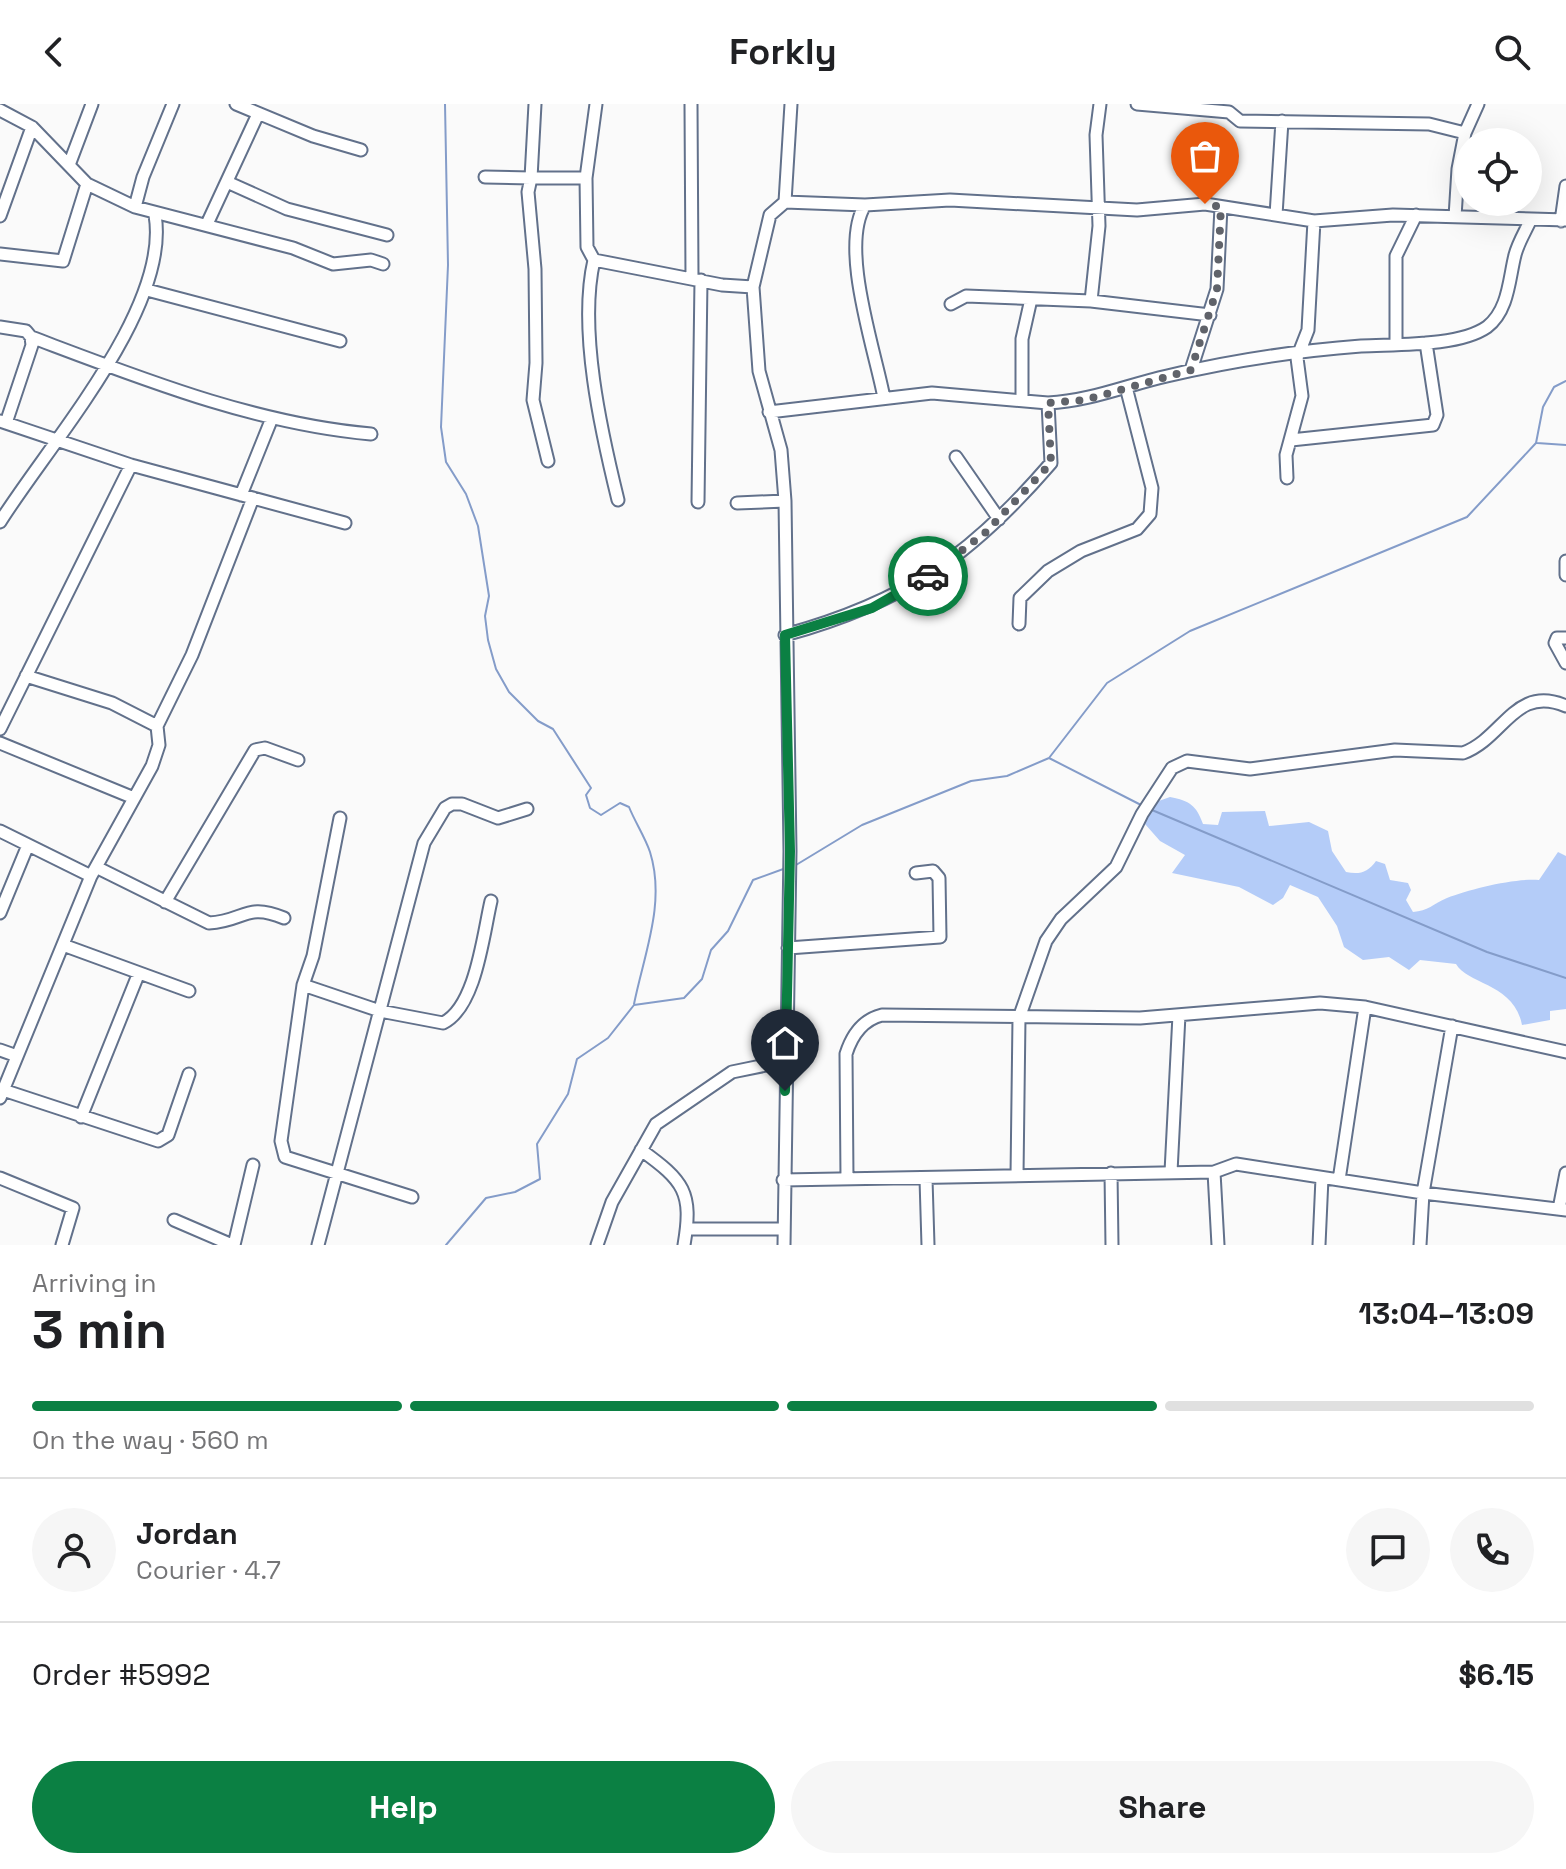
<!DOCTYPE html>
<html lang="en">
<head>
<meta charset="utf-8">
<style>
	:root { --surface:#fff; --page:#f6f6f6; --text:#202124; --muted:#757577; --line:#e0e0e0; --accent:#0b8043 }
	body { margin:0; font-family:"Space Grotesk",sans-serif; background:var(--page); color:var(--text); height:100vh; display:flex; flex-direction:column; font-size:30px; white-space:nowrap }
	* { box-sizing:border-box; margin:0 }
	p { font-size:26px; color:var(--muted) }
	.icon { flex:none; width:44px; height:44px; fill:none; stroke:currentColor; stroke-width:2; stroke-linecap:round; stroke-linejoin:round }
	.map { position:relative; height:1141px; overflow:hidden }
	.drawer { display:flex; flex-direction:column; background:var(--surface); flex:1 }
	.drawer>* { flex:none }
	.controls { position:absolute; left:1454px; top:24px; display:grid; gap:16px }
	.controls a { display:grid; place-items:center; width:88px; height:88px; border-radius:50%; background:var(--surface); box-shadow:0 8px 32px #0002; font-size:40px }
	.pin { position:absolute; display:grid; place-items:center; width:68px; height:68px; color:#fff; margin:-82px -34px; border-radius:50% 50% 50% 0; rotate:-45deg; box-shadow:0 0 8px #0007 }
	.pin .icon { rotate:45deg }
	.courier { position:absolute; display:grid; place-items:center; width:80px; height:80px; margin:-40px; border:6px solid #0b8043; border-radius:50%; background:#fff; color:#222; box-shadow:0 2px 10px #0007 }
	.summary em { font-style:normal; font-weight:600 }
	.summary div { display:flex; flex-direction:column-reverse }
	.summary { display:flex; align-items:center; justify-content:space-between; height:136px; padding:0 32px }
	h1 { font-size:52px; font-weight:600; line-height:60px }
	.bar { display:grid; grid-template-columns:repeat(4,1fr); gap:12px 8px; align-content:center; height:96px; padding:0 32px }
	.bar i { height:10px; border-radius:6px; background:var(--line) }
	.bar .selected { background:var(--accent) }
	.bar p { grid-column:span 4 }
	.line { display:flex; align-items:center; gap:20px; padding:0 32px; border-top:2px solid var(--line) }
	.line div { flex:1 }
	.round { display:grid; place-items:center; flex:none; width:84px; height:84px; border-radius:42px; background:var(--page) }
	.button { display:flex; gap:16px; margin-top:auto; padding:16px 32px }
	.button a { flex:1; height:92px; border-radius:48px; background:var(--accent); color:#fff; font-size:32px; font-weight:600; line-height:92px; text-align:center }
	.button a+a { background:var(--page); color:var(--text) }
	header { display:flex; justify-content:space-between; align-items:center; height:104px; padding:0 32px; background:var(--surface); font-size:36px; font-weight:600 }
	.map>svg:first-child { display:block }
	.green { fill:#b4ccf8 }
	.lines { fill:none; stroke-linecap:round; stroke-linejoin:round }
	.stream { stroke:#849cc9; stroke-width:2 }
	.minor-casing { stroke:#62718b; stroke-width:15 }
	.minor { stroke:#fff; stroke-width:11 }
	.done { stroke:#60636a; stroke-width:8; stroke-dasharray:0 14.4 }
	.route { stroke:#0b8043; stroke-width:10 }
</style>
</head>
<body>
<header><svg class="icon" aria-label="back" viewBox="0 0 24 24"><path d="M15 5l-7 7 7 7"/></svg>Forkly<svg class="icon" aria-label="search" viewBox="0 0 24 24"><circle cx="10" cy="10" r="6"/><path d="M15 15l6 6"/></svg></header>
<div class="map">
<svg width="1566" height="1141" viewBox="0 0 1566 1141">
	<rect width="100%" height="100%" fill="#fafafa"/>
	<path class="green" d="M1170 693C1190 697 1196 701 1203 720L1218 721 1222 708 1265 707 1269 722 1309 718 1328 727 1332 747 1346 768C1360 771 1368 768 1376 757L1385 760 1390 776 1408 779 1411 786 1406 796 1413 808C1428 807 1433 800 1447 794 1470 785 1515 774 1539 776L1558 748 1566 752V905L1550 907V916L1522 921C1514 879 1468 881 1456 860L1420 856 1409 866 1389 853 1363 856 1344 843 1337 822 1318 793 1290 781 1283 794 1273 801 1239 783 1172 769 1185 751 1160 737 1145 720 1153 699Z"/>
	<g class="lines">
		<path class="stream" d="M445 0 448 161 441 323 446 358 466 390 478 422 489 492 485 512 488 536 496 565 509 588 538 617 553 625 591 684 586 691 590 704 601 711 620 699 629 703C635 718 645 733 650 748 666 799 644 850 634 900
			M1537 339 1566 341
			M1049 654 1143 702
			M1152 706 1487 848 1566 874
			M796 761 862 721 971 677 1007 672 1049 654 1107 579 1190 527 1467 413 1536 339 1543 303 1554 283 1566 277
			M446 1141 486 1094 515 1088 540 1075 537 1040 568 990 577 955 608 934 634 901 684 894 702 875 711 846 728 827 753 776 786 764"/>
		<g class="minor-casing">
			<path id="minor" d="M236 0 313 32 361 46
				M691 0 692 173
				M1137 0 1229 8 1240 17 1429 20 1465 29
				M0 6 32 23 87 80 135 103 293 144 333 160 371 156 383 160
				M69 61 92 0
				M485 73 531 74 535 0
				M586 74 596 0
				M227 78 287 105 387 131
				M785 98 791 0
				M865 101C839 143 875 246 884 294
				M135 103 143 73 173 0
				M1276 111 1282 17
				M0 112 32 23
				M1455 113 1458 65 1465 29 1478 0
				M1561 117 1566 82
				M207 120 258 10
				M0 150 63 157 87 80
				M594 156C578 225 601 327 618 396
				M147 186 340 237
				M1091 197 1210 211
				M951 200 966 192 1091 197 1099 122 1096 31 1100 0
				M0 223 26 227 31 233C140 274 255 320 371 330
				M1396 240V152L1416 111
				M1191 266 1217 185 1221 103
				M1022 295V235L1031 195
				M769 308 932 289 1048 299
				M0 317 131 361 345 419
				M6 319 32 241 31 233
				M1291 336 1433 321 1437 311 1426 239
				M956 353 999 415
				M548 357 533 296 536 259 535 165 528 88 531 74H586L587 143 594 156 722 181 753 183
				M1287 374 1286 351 1302 292 1297 254 1308 226 1314 117
				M241 391 272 314
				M698 398 701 176
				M737 399 785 397 781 346 759 267 753 183 770 111 785 98 865 101 950 96 1137 106 1205 100 1314 117 1393 111 1566 116
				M0 418C49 340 171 204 155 111
				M1566 457V471
				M1019 520 1020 494 1048 467 1081 447 1137 425 1150 410 1152 384 1126 283
				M785 531C905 498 970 453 1051 359L1048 299C1090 297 1127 281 1167 272 1230 257 1296 247 1361 242 1395 240 1458 243 1487 223 1509 206 1509 174 1515 151 1518 139 1525 128 1530 117
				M1566 534H1557L1555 539 1566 559
				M26 572 112 599 157 622
				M0 625 131 361
				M0 639 134 694
				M340 714 313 852 303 881 380 907 443 919C476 903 483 831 491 797
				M0 727 91 772
				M98 764 209 819C245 817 246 798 284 814
				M165 798 255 646 265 644 298 656
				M0 809 28 741
				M63 841 189 887
				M788 844 940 833 939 774 933 767 916 769
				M303 881 281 1037 285 1053 412 1093
				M0 946 17 952
				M3 986 158 1037 168 1031 189 970
				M0 994 91 772 152 662 159 641 157 622 192 551 253 394
				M81 1013 138 871
				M641 1046C684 1077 693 1088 684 1141
				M1171 1068 1179 911
				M1214 1068 1218 1141
				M1111 1069 1112 1141
				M1017 1071 1019 914 1046 837 1061 815 1116 763 1142 710 1172 664 1187 657 1250 665 1395 646 1463 649C1504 634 1515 580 1566 602
				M0 1074 73 1104 62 1141
				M847 1075 846 950C852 931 862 916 882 911L1140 914 1320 899 1365 903 1566 948
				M926 1075 928 1141
				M783 1076 1214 1068 1236 1060 1423 1089 1566 1106
				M1339 1076 1365 903
				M1559 1105 1566 1069
				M174 1116 232 1141
				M687 1125H784
				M234 1141 253 1061
				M318 1141 424 739 445 704 452 700H462L498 714 527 705
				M597 1141 612 1098 656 1020 732 968 786 957
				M784 1141 790 747 785 397
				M1319 1141 1322 1074
				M1420 1141 1423 1089 1452 922"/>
		</g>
		<use href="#minor" class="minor"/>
	</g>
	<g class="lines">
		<path class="done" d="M928 472 985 429 1051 359 1048 299 1085 296 1191 266 1217 185 1221 103 1205 100"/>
		<path class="route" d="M785 987 790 747 785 531 872 504 928 472"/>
	</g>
</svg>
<div class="controls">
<a><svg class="icon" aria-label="locate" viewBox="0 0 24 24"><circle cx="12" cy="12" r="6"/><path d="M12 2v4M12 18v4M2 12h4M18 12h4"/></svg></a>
</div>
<div class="pin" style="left:1205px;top:100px;background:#ea580c"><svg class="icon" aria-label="bag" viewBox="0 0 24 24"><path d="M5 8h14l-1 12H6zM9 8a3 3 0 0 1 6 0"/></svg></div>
<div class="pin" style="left:785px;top:987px;background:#1f2937"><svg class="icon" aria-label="home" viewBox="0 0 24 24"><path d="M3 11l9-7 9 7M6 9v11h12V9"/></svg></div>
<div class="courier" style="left:928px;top:472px"><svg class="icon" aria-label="car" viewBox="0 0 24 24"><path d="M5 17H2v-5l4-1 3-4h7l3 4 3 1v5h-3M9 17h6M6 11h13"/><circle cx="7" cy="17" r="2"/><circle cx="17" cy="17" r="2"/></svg></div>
</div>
<section class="drawer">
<div class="summary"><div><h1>3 min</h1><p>Arriving in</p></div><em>13:04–13:09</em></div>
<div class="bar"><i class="selected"></i><i class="selected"></i><i class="selected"></i><i></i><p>On the way · 560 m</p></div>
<div class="line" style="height:144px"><a class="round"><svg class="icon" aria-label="person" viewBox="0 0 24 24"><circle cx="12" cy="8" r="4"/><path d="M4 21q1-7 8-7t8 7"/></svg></a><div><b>Jordan</b><p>Courier · 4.7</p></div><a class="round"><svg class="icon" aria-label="chat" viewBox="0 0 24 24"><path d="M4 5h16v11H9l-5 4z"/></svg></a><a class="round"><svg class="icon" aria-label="phone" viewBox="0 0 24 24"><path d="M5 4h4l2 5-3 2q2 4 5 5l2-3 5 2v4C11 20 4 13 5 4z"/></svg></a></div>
<div class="line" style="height:104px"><div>Order #5992</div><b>$6.15</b></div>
<div class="button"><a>Help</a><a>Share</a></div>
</section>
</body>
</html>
